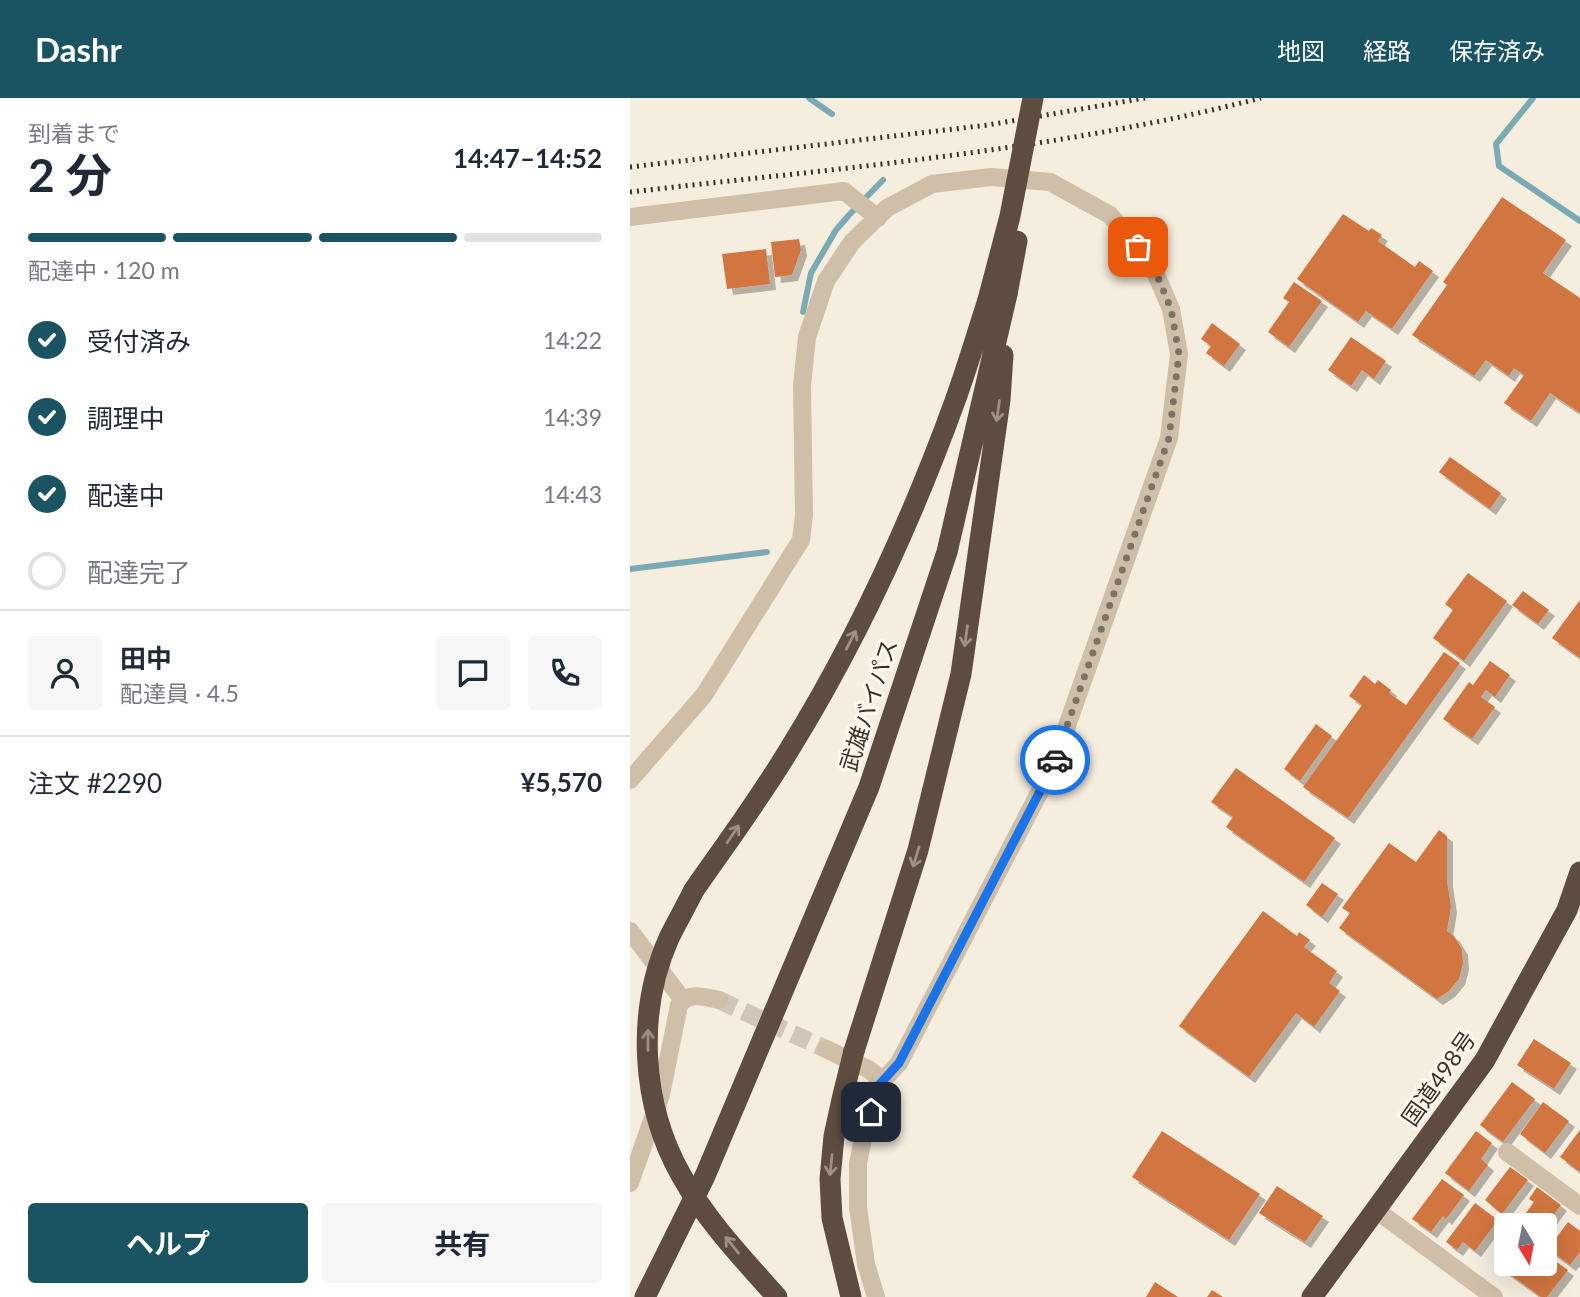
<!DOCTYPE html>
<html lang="ja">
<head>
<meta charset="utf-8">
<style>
	:root { --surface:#fff; --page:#f6f6f7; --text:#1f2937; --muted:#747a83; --line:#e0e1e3; --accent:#1a5361 }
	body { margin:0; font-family:Lato,"Noto Sans JP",sans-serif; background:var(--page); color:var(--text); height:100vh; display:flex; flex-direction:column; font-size:26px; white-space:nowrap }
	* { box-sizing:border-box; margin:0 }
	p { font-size:23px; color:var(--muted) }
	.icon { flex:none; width:38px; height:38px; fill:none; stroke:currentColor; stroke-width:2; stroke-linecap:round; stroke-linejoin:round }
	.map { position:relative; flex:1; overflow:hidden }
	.details { display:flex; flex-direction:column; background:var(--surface); width:630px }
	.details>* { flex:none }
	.needle { width:46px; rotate:170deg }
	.buttons { position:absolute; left:864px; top:1115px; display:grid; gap:14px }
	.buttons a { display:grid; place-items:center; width:63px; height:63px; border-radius:7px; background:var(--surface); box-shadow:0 7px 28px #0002; font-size:35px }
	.pin { position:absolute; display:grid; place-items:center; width:60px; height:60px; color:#fff; margin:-30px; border-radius:14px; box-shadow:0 4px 10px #0006 }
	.courier { position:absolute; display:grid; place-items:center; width:70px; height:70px; margin:-35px; border:5px solid #1a73e8; border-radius:50%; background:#fff; color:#222; box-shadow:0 2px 9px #0007 }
	.overview em { font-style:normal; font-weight:700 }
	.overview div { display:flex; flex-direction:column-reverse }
	.overview { display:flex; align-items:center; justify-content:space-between; height:119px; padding:0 28px }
	h1 { font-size:46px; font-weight:700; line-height:52px }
	.bar { display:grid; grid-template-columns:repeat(4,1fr); gap:10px 7px; align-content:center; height:84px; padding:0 28px }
	.bar i { height:9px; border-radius:5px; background:var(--line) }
	.bar .on { background:var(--accent) }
	.bar p { grid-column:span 4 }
	.line { display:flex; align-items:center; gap:18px; padding:0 28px; border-top:2px solid var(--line) }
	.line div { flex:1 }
	.round { display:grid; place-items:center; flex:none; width:74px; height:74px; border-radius:7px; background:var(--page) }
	ol { padding:0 28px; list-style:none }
	li { display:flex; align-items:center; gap:21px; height:77px }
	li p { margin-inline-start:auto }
	li .icon { padding:7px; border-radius:50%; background:var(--accent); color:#fff; stroke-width:4 }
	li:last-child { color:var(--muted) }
	li i { width:38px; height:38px; border:4px solid var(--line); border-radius:50% }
	.cta { display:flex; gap:14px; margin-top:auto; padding:14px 28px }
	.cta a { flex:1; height:80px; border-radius:7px; background:var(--accent); color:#fff; font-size:28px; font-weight:700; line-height:80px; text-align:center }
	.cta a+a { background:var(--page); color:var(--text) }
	header { display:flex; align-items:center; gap:42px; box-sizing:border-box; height:98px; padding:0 35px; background:var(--accent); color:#fff }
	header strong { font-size:33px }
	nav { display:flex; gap:38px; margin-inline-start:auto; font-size:24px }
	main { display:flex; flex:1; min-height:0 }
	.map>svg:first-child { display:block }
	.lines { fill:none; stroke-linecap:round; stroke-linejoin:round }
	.stream { stroke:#7aabb5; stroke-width:6 }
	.building { fill:#d17640; filter:url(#shadow) }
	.minor-tunnel { stroke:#d0c7ba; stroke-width:18; stroke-dasharray:18 9; stroke-linecap:butt }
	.minor { stroke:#cfbfa8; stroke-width:18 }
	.highway { stroke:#5d4c3f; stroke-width:21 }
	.rail { stroke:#3b3129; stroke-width:5; stroke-dasharray:2 5; stroke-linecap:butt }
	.highway-bridge { stroke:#5d4c3f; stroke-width:21 }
	.oneway { stroke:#9d9084 }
	.done { stroke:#7c7368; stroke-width:7; stroke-dasharray:0 12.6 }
	.route { stroke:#1a73e8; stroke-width:9 }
	.labels { text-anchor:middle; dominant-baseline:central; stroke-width:7; stroke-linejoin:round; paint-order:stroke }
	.street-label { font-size:23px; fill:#3b3129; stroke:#fcf6eb }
</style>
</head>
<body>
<header>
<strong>Dashr</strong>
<nav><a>地図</a><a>経路</a><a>保存済み</a></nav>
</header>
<main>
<section class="details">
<div class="overview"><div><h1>2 分</h1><p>到着まで</p></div><em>14:47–14:52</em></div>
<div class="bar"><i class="on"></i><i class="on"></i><i class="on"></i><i></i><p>配達中 · 120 m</p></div>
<ol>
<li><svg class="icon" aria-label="check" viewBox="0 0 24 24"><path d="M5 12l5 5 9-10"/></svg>受付済み<p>14:22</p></li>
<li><svg class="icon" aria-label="check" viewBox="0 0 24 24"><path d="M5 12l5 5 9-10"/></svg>調理中<p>14:39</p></li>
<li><svg class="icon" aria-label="check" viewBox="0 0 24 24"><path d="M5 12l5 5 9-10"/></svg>配達中<p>14:43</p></li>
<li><i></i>配達完了</li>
</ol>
<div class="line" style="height:126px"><a class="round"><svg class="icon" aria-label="person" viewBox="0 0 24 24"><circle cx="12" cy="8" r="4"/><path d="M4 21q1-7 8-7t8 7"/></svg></a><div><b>田中</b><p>配達員 · 4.5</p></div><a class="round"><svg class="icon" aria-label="chat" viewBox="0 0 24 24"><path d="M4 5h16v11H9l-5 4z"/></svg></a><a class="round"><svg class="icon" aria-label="phone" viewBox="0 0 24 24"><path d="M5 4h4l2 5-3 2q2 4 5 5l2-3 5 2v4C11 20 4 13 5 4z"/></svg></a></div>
<div class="line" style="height:91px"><div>注文 #2290</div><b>¥5,570</b></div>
<div class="cta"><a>ヘルプ</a><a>共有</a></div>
</section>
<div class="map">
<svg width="950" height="1199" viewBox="0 0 950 1199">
	<defs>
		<filter id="shadow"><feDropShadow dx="6" dy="6" stdDeviation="0" flood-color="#0004"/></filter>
	</defs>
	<rect width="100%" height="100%" fill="#f5edde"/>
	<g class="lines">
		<path class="stream" d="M179 0 202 16
			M903 0 866 46 869 68 950 123
			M173 214 181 175 206 132 219 117 253 82
			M0 471 137 454"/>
	</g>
	<path class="building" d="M872 99 936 142 913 175 950 200V315L920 295 901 323 874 305 894 277 884 270 879 278 856 262 844 278 782 237 817 187 813 184Z
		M713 116 739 133 741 130 752 137 748 143 785 169 789 163 803 173 762 231 736 213 728 224 667 181Z
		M169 141 171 152 162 177 145 179 141 144Z
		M136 151 140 186 97 191 92 156Z
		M664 184 692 203 659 249 638 234 659 204 653 200Z
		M582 225 610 246 594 268 576 255 581 248 571 241Z
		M721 239 756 263 744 281 732 272 721 288 698 272Z
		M820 359 871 395 860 411 809 374Z
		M838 475 877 503 834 563 803 540 823 512 815 506Z
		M893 493 919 512 908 526 882 507Z
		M950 502V560L922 540Z
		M814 554 830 565 718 720 673 689 732 607 719 598 734 577 745 586 748 582 761 592 759 595 776 607Z
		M860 563 880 577 865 599 856 592 851 599 865 609 842 641 813 621 839 584 843 587Z
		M686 626 702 638 670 683 654 671Z
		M606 670 705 740 674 784 596 729 603 719 581 704Z
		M809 732 817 738V783L821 809 817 833 824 838 832 851 833 866 829 881 819 893 807 901 709 830 720 815 712 810 759 745 786 764Z
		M692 785 708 796 692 819 676 807Z
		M633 813 667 838 669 834 680 842 674 849 707 873 699 885 710 893 684 929 666 915 619 979 549 928Z
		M904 941 941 965 924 991 887 967Z
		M882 984 905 1001 873 1044 850 1027Z
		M913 1004 939 1023 915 1055 890 1036Z
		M950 1032V1074L930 1059Z
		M532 1033 630 1096 599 1142 502 1079Z
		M846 1033 862 1045 851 1061 858 1067 839 1093 815 1075Z
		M880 1069 898 1082 872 1116 855 1102Z
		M812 1081 834 1097 816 1121 813 1118 801 1134 782 1121Z
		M647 1088 693 1118 675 1144 629 1115Z
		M907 1089 931 1107 916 1127H887L904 1104 899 1101Z
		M845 1105 868 1122 845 1153 833 1144 827 1152 816 1144Z
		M938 1124 950 1133V1154L940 1167 918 1151Z
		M877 1154V1166H891L900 1172 905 1166H915V1156L938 1172 917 1199H911L867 1167Z
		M525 1184 548 1199H516Z
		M582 1192 593 1199H577Z"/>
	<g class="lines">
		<path class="minor-tunnel" d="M89 902 196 951"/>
		<path class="minor" d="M0 119 214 93 248 120
			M0 682 74 597 171 442 174 417 172 288 177 239 196 183 222 144 257 110 302 86 361 79 420 84 480 117 521 165 541 211 549 256 539 340 422 670 269 965 249 987
			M0 833 53 902
			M196 951 238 971 246 977 249 987 235 1032 228 1065V1109L236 1166 246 1199
			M877 1054 950 1108
			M0 1085 31 997 49 907C59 893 75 899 89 902
			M746 1112 864 1199"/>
		<path class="highway" d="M64 792C96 746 130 700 159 652 227 542 281 424 325 303 337 270 347 236 358 202
			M224 953 288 752 331 576 370 302 373 257
			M15 1199 75 1078 239 689 317 454 377 196
			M682 1199 855 962 937 812 950 774"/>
		<path class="rail" d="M0 69 358 27 515 0
			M0 94C211 70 425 53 631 0"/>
		<path class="highway-bridge" d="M377 196 387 143
			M358 202 380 118 403 0
			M64 792C56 808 47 824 39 840 6 914 11 1006 51 1077 76 1122 113 1161 147 1199
			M221 1199 202 1120 200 1081 204 1038 213 997 224 953"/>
	</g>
	<defs><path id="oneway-shaft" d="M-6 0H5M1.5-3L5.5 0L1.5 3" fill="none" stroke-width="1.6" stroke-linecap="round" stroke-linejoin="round" transform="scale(1.75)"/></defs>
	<g class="oneway">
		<use href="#oneway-shaft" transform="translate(368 313) rotate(98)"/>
		<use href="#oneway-shaft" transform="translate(336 538) rotate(98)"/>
		<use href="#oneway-shaft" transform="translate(221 542) rotate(-63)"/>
		<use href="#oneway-shaft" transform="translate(103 736) rotate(-56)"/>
		<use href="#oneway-shaft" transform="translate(286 759) rotate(107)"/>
		<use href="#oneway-shaft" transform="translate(18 942) rotate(-90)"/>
		<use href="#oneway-shaft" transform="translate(201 1067) rotate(96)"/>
		<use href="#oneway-shaft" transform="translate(102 1147) rotate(-129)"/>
	</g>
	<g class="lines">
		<path class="done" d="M425 662 539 340 549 256 541 211 522 165 508 149"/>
		<path class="route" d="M241 1014 249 987 269 965 422 670 425 662"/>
	</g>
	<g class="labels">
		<g class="street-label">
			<text transform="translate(238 607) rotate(-72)">武雄バイパス</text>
			<text transform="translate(808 980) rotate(-55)">国道498号</text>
		</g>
	</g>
</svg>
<div class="buttons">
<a><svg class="needle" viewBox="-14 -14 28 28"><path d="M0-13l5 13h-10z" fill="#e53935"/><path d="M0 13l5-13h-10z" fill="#747a83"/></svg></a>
</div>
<div class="pin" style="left:508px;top:149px;background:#ea580c"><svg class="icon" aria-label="bag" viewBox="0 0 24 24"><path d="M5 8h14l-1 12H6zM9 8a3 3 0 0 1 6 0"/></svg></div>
<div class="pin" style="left:241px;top:1014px;background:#1f2937"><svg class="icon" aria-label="home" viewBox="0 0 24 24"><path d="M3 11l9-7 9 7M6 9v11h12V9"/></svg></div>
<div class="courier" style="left:425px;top:662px"><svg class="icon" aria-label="car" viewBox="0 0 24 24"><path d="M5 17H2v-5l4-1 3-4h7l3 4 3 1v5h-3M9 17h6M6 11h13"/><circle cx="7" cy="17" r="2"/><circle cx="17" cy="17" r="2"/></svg></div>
</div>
</main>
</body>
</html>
